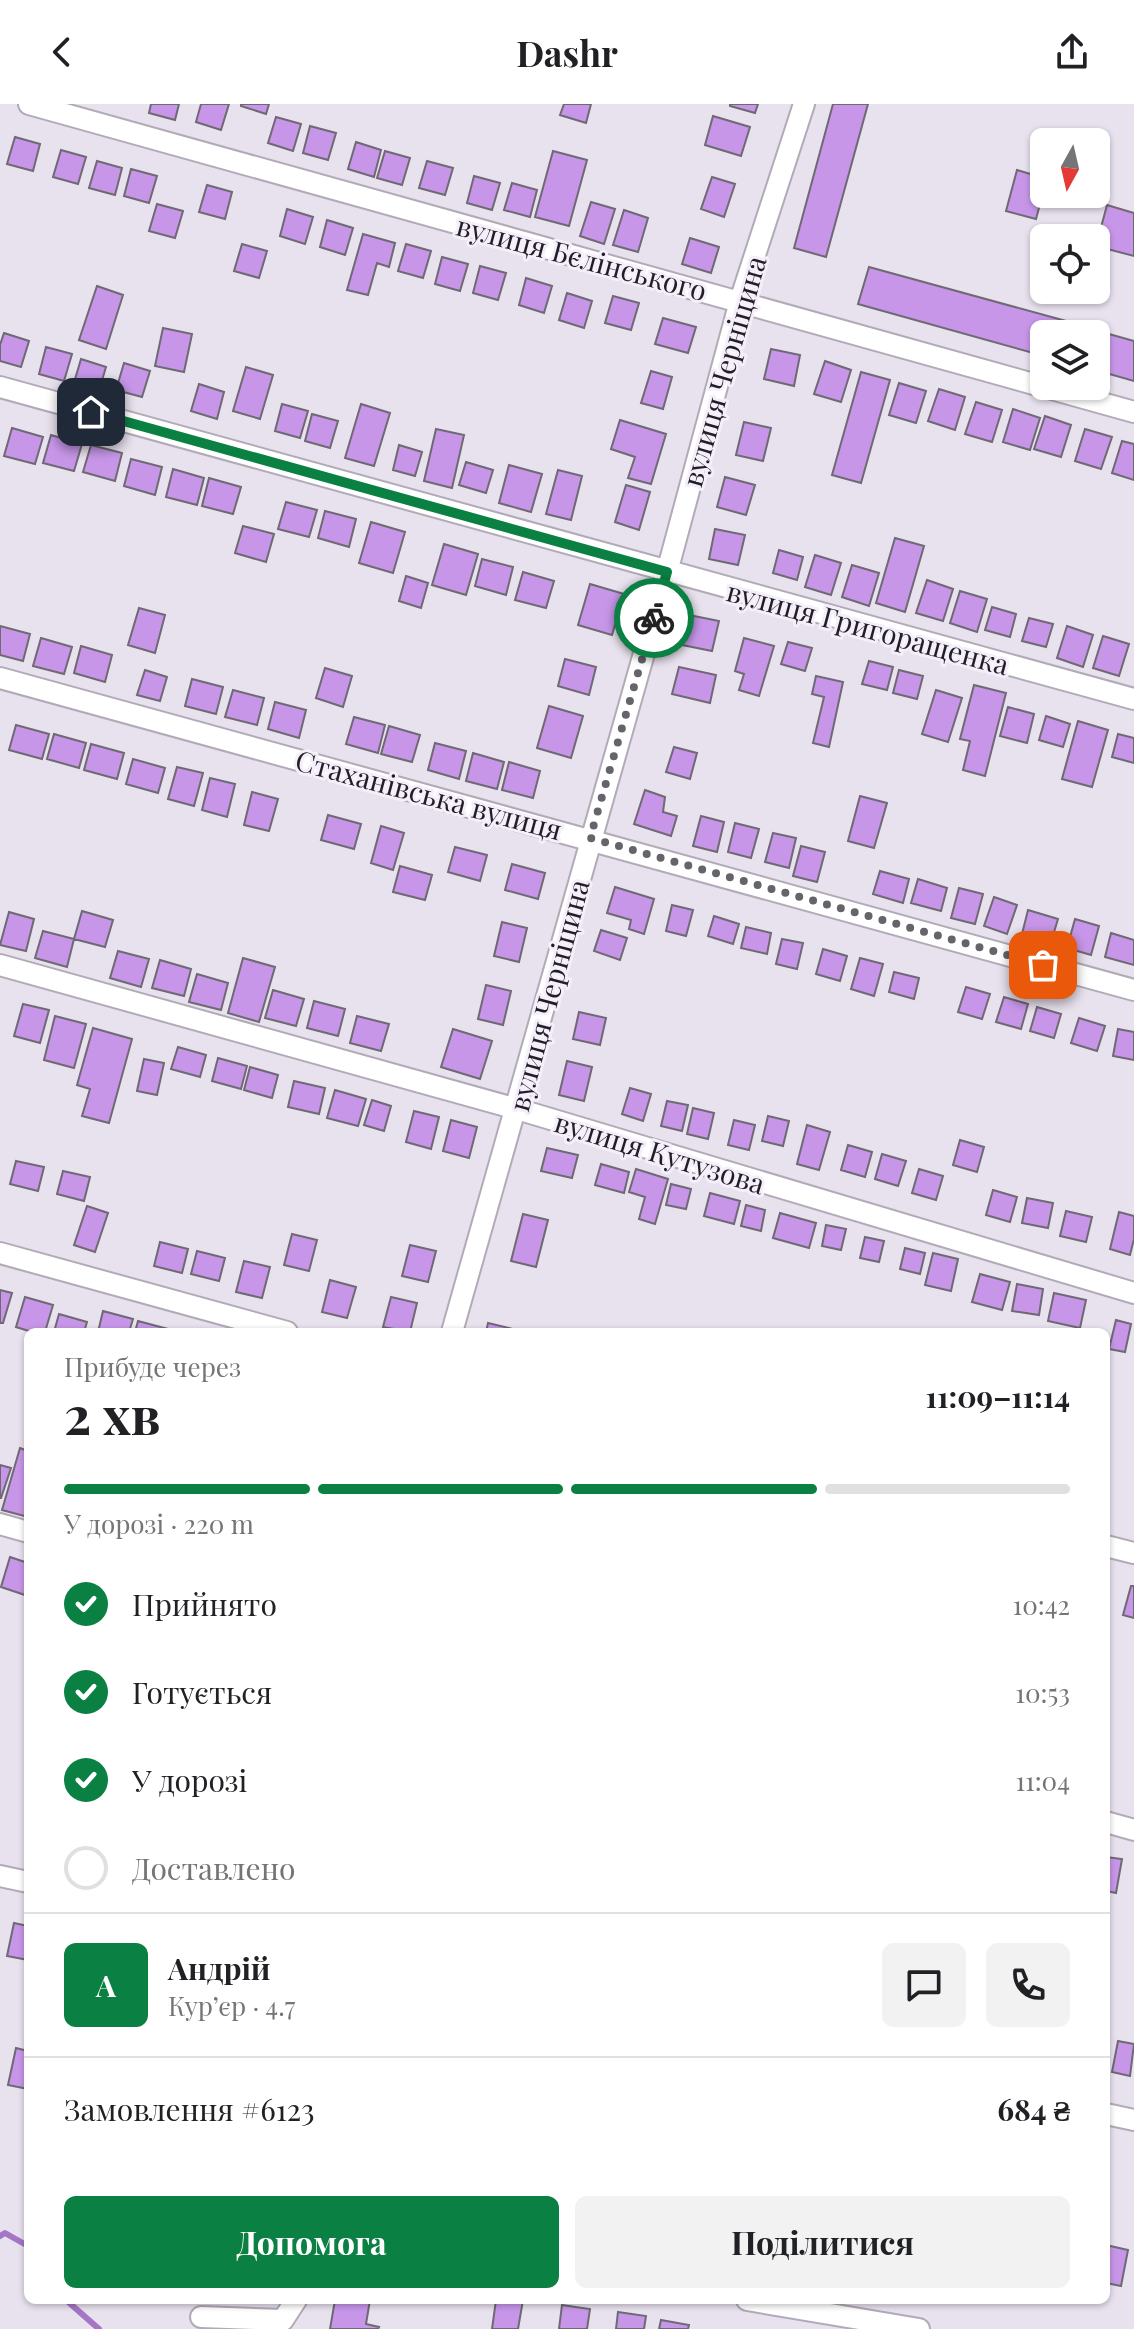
<!DOCTYPE html>
<html lang="uk">
<head>
<meta charset="utf-8">
<style>
	:root { --surface:#fff; --page:#f2f2f2; --text:#202124; --muted:#757577; --line:#e0e0e0; --accent:#0b8043 }
	body { margin:0; font-family:"Playfair Display",serif; background:var(--page); color:var(--text); height:100vh; display:flex; flex-direction:column; font-size:30px; white-space:nowrap }
	* { box-sizing:border-box; margin:0 }
	p { font-size:26px; color:var(--muted) }
	.icon { flex:none; width:44px; height:44px; fill:none; stroke:currentColor; stroke-width:2; stroke-linecap:round; stroke-linejoin:round }
	.map { position:relative; flex:1; overflow:hidden }
	.side { position:absolute; left:24px; top:1224px; width:1086px; height:976px; display:flex; flex-direction:column; background:var(--surface); border-radius:12px; box-shadow:0 2px 6px #0004 }
	.side>* { flex:none }
	.needle { width:52px; rotate:188deg }
	.tools { position:absolute; left:1030px; top:24px; display:grid; gap:16px }
	.tools a { display:grid; place-items:center; width:80px; height:80px; border-radius:12px; background:var(--surface); box-shadow:0 2px 6px #0004; font-size:40px }
	.pin { position:absolute; display:grid; place-items:center; width:68px; height:68px; color:#fff; margin:-34px; border-radius:16px; box-shadow:0 4px 12px #0006 }
	.courier { position:absolute; display:grid; place-items:center; width:80px; height:80px; margin:-40px; border:6px solid #0b8043; border-radius:50%; background:#fff; color:#222; box-shadow:0 2px 10px #0007 }
	.overview em { font-style:normal; font-weight:700 }
	.overview div { display:flex; flex-direction:column-reverse }
	.overview { display:flex; align-items:center; justify-content:space-between; height:136px; padding:0 40px }
	h1 { font-size:52px; font-weight:700; line-height:60px }
	.bar { display:grid; grid-template-columns:repeat(4,1fr); gap:12px 8px; align-content:center; height:96px; padding:0 40px }
	.bar i { height:10px; border-radius:6px; background:var(--line) }
	.bar .selected { background:var(--accent) }
	.bar p { grid-column:span 4 }
	.line { display:flex; align-items:center; gap:20px; padding:0 40px; border-top:2px solid var(--line) }
	.line div { flex:1 }
	.round { display:grid; place-items:center; flex:none; width:84px; height:84px; border-radius:12px; background:var(--page) }
	ol { padding:0 40px; list-style:none }
	li { display:flex; align-items:center; gap:24px; height:88px }
	li p { margin-inline-start:auto }
	li .icon { padding:8px; border-radius:50%; background:var(--accent); color:#fff; stroke-width:4 }
	li:last-child { color:var(--muted) }
	li i { width:44px; height:44px; border:4px solid var(--line); border-radius:50% }
	.cta { display:flex; gap:16px; margin-top:auto; padding:16px 40px }
	.cta a { flex:1; height:92px; border-radius:12px; background:var(--accent); color:#fff; font-size:32px; font-weight:700; line-height:92px; text-align:center }
	.cta a+a { background:var(--page); color:var(--text) }
	header { display:flex; justify-content:space-between; align-items:center; height:104px; padding:0 40px; background:var(--surface); font-size:36px; font-weight:700 }
	.map>svg:first-child { display:block }
	.lines { fill:none; stroke-linecap:round; stroke-linejoin:round }
	.stream { stroke:#a575c6; stroke-width:6 }
	.building { fill:#c796e9; stroke:#6f6973; stroke-width:2 }
	.minor-casing { stroke:#b2abb7; stroke-width:24 }
	.minor { stroke:#fff; stroke-width:20 }
	.done { stroke:#67636b; stroke-width:8; stroke-dasharray:0 14.4 }
	.route { stroke:#0b8043; stroke-width:10 }
	.labels { text-anchor:middle; dominant-baseline:central; stroke-width:6; stroke-linejoin:round; paint-order:stroke }
	.street-label { font-size:28px; fill:#221f24; stroke:#f5eefb }
</style>
</head>
<body>
<header><svg class="icon" aria-label="back" viewBox="0 0 24 24"><path d="M15 5l-7 7 7 7"/></svg>Dashr<svg class="icon" aria-label="share" viewBox="0 0 24 24"><path d="M12 15V3M7 8l5-5 5 5M5 13v7h14v-7"/></svg></header>
<div class="map">
<svg width="1134" height="2225" viewBox="0 0 1134 2225">
	<rect width="100%" height="100%" fill="#e8e1ee"/>
	<g class="lines">
		<path class="stream" d="M0 2132 5 2129 28 2142
			M66 2196 99 2225"/>
	</g>
	<path class="building" d="M151 0H179L175 16 149 9Z
		M201 0H229L221 26 196 18Z
		M241 0H269L266 10 241 2Z
		M564 0H591L586 19 560 11Z
		M730 0H758L755 9 730 2Z
		M833 0H868L826 153 794 144Z
		M713 12 750 23 741 52 705 41Z
		M276 13 301 20 293 47 268 39Z
		M310 22 336 29 328 56 303 49Z
		M15 33 40 40 33 67 7 60Z
		M356 38 381 46 374 73 348 65Z
		M61 46 86 53 78 80 53 73Z
		M385 47 410 54 402 81 377 74Z
		M553 47 587 56 569 122 535 113Z
		M97 57 122 64 115 91 89 84Z
		M427 57 453 64 445 91 419 84Z
		M131 65 157 72 149 99 124 92Z
		M1017 66 1044 74V85L1036 115 1006 107Z
		M474 72 500 79 492 106 467 99Z
		M712 73 735 80 724 113 701 105Z
		M512 79 537 86 530 113 504 106Z
		M207 81 232 88 225 115 199 108Z
		M591 98 615 105 604 140 580 132Z
		M157 100 183 107 175 134 149 127Z
		M1107 101 1134 109V152L1096 142Z
		M287 105 313 113 305 140 280 132Z
		M624 106 648 114 638 148 613 141Z
		M327 116 353 124 345 151 320 143Z
		M363 130 395 139 389 163 377 159 368 191 347 186Z
		M690 134 719 143 711 169 682 160Z
		M242 140 267 147 259 174 234 167Z
		M406 140 431 147 423 174 398 167Z
		M442 153 468 160 460 187 435 180Z
		M480 162 506 169 498 196 473 189Z
		M869 163 1066 217 1062 230H1044V252L858 200Z
		M526 174 552 182 544 209 519 201Z
		M97 182 123 191 106 245 79 236Z
		M567 189 592 197 584 224 559 216Z
		M613 192 639 199 631 226 605 219Z
		M663 214 696 223 688 249 655 240Z
		M163 224 192 230 184 268 155 262Z
		M4 229 29 237 21 263 0 257V241Z
		M1109 230 1134 237V277L1099 267Z
		M46 243 72 250 64 277 39 270Z
		M771 245 800 251 794 282 764 275Z
		M81 255 106 263 98 290 73 282Z
		M825 257 851 266 841 298 814 290Z
		M124 259 150 267 142 293 116 286Z
		M246 263 273 271 260 315 233 307Z
		M651 267 672 273 663 305 641 299Z
		M861 268 890 276 861 379 832 371Z
		M899 279 926 287 916 319 889 311Z
		M199 280 224 288 217 315 191 307Z
		M939 285 965 293 955 326 928 317Z
		M976 298 1002 306 992 338 965 330Z
		M282 300 308 307 300 334 275 327Z
		M361 300 390 309 374 362 345 354Z
		M1013 305 1040 314 1030 346 1003 338Z
		M312 310 338 317 330 344 305 337Z
		M1045 312 1071 321 1061 353 1034 345Z
		M620 316 666 330 651 380 628 374 635 353 611 345Z
		M744 318 771 324 763 357 736 351Z
		M12 324 43 333 35 360 4 352Z
		M436 325 464 331 452 384 424 377Z
		M1085 325 1112 333 1101 365 1075 357Z
		M51 331 82 340 74 367 43 359Z
		M1122 337 1134 340V376L1112 369Z
		M91 341 122 349 115 377 83 368Z
		M399 341 422 348 415 372 393 366Z
		M131 355 162 363 155 391 124 382Z
		M466 358 493 366 486 389 459 381Z
		M509 361 542 370 531 408 499 399Z
		M173 365 204 374 197 401 166 393Z
		M558 366 582 372 571 416 546 410Z
		M725 373 755 381 746 411 717 403Z
		M209 374 241 383 233 410 202 402Z
		M626 381 650 388 639 426 615 418Z
		M286 398 317 406 309 433 278 425Z
		M325 407 356 415 349 443 318 434Z
		M371 418 405 428 393 469 359 459Z
		M243 422 274 430 266 458 235 449Z
		M715 425 745 431 738 461 709 455Z
		M895 434 924 442 905 508 876 499Z
		M444 440 478 450 466 491 432 481Z
		M779 446 803 453 797 476 773 469Z
		M815 451 841 459 831 491 805 483Z
		M482 455 513 463 506 491 475 482Z
		M852 461 879 469 869 502 842 493Z
		M523 468 554 477 546 504 515 496Z
		M406 472 428 479 421 504 399 497Z
		M927 476 953 485 943 517 916 509Z
		M590 480 624 490 612 531 578 521Z
		M960 487 987 495 977 528 950 519Z
		M992 503 1016 510 1010 533 985 526Z
		M139 504 165 511 155 549 128 541Z
		M689 511 719 517 712 547 682 541Z
		M1029 514 1053 520 1046 543 1022 537Z
		M0 522 30 530 23 557 0 551Z
		M1067 522 1093 531 1083 563 1057 554Z
		M1103 532 1129 540 1119 572 1093 564Z
		M41 534 72 543 64 570 33 562Z
		M744 534 774 542 759 592 739 586 744 570 735 567Z
		M788 538 812 544 805 567 781 560Z
		M81 542 112 551 105 578 74 569Z
		M565 555 596 563 589 591 558 582Z
		M869 557 893 563 887 586 862 580Z
		M679 563 716 571 710 599 672 590Z
		M325 564 352 572 343 603 316 594Z
		M145 566 167 573 160 597 137 591Z
		M899 566 923 572 917 595 893 589Z
		M816 572 843 578 829 643 813 639 824 593 812 590Z
		M192 575 223 583 216 610 185 602Z
		M974 581 1006 589 985 672 963 666 970 637 960 635Z
		M233 586 264 594 257 621 225 613Z
		M936 586 962 594 948 638 922 630Z
		M275 598 306 606 299 634 268 625Z
		M549 602 583 612 571 654 537 644Z
		M1008 603 1034 610 1027 639 1000 632Z
		M1046 612 1070 620 1063 643 1039 636Z
		M354 613 385 621 378 649 346 640Z
		M1078 617 1108 626 1092 683 1062 675Z
		M16 621 49 630 42 655 9 646Z
		M389 622 420 631 412 658 381 650Z
		M54 630 86 639 79 664 47 655Z
		M1118 630 1134 634V659L1112 653Z
		M435 639 466 647 459 675 428 666Z
		M91 640 124 649 117 675 84 666Z
		M674 643 697 649 690 675 666 668Z
		M473 649 504 658 497 685 466 677Z
		M133 655 165 664 158 689 126 680Z
		M509 658 540 667 533 694 502 686Z
		M177 663 203 669 194 702 168 695Z
		M210 674 235 680 227 713 202 706Z
		M645 686 665 693 663 708 677 712 671 732 634 720Z
		M252 688 278 695 269 727 244 721Z
		M860 692 887 699 874 744 848 737Z
		M328 711 361 720 354 745 321 736Z
		M701 712 724 718 717 748 693 742Z
		M735 719 759 725 751 754 728 748Z
		M381 722 404 729 393 766 371 759Z
		M773 729 796 734 789 764 765 758Z
		M801 742 825 748 817 778 793 772Z
		M455 743 487 751 480 777 448 768Z
		M512 760 545 769 538 795 505 786Z
		M400 762 432 771 425 796 393 788Z
		M880 767 909 775 903 799 873 790Z
		M918 775 947 784 941 807 911 799Z
		M615 783 654 795 644 830 629 825 631 816 607 809Z
		M959 784 983 790 975 820 951 814Z
		M994 793 1017 801 1007 830 984 822Z
		M672 801 693 806 686 832 666 827Z
		M1028 806 1058 815 1051 838 1022 830Z
		M82 807 113 816 105 843 74 835Z
		M9 808 34 815 26 847 0 841Z
		M714 812 739 820 733 840 708 832Z
		M1075 815 1099 822 1091 851 1067 844Z
		M502 818 527 824 519 858 494 852Z
		M746 823 771 829 767 850 741 844Z
		M601 826 627 834 620 856 594 847Z
		M43 827 74 835 67 863 35 854Z
		M1111 829 1134 836V861L1105 853Z
		M782 835 803 839 797 865 776 860Z
		M823 845 847 852 840 877 816 870Z
		M118 847 149 855 141 883 110 874Z
		M243 854 275 863 259 918 228 909Z
		M860 854 883 860 874 892 851 885Z
		M160 856 191 865 184 892 152 884Z
		M894 868 919 874 914 895 889 888Z
		M197 870 228 879 221 906 189 898Z
		M486 881 511 887 503 921 478 915Z
		M966 883 990 890 982 915 958 908Z
		M273 886 304 895 296 922 265 914Z
		M1004 893 1028 900 1021 925 996 918Z
		M314 897 345 905 338 932 307 924Z
		M23 900 49 906 40 939 14 932Z
		M1037 903 1061 910 1054 934 1030 927Z
		M579 908 606 914 600 941 573 935Z
		M55 912 86 920 74 964 44 956Z
		M357 912 389 920 381 947 350 939Z
		M1079 914 1105 922 1097 947 1071 939Z
		M93 924 132 935 109 1019 82 1012 90 985 77 981Z
		M453 925 492 937 480 975 441 963Z
		M1118 925 1134 928V956L1113 952Z
		M178 943 206 951 200 973 171 965Z
		M218 954 247 962 241 985 212 977Z
		M144 955 164 959 157 991 137 987Z
		M567 957 592 963 584 997 559 991Z
		M250 963 278 971 272 994 244 986Z
		M294 977 325 984 319 1010 288 1003Z
		M630 984 651 990 643 1017 622 1010Z
		M335 986 366 995 358 1022 327 1014Z
		M372 996 391 1002 384 1027 364 1021Z
		M667 997 688 1001 682 1027 661 1022Z
		M693 1004 714 1009 708 1035 687 1030Z
		M414 1007 439 1013 431 1045 406 1038Z
		M768 1012 789 1017 783 1042 762 1037Z
		M451 1016 477 1023 469 1054 443 1047Z
		M734 1016 755 1021 749 1046 728 1041Z
		M807 1021 830 1028 819 1066 797 1060Z
		M960 1036 984 1043 977 1068 953 1061Z
		M848 1041 872 1048 865 1073 841 1066Z
		M547 1044 578 1051 572 1074 541 1067Z
		M882 1050 906 1057 898 1082 875 1075Z
		M16 1057 44 1063 38 1087 10 1080Z
		M601 1060 629 1068 624 1089 595 1081Z
		M636 1065 668 1075 655 1120 639 1115 645 1093 629 1088Z
		M919 1065 943 1072 936 1096 912 1089Z
		M63 1067 90 1073 84 1097 57 1090Z
		M671 1080 691 1085 686 1105 666 1101Z
		M993 1086 1017 1093 1010 1118 986 1111Z
		M710 1089 740 1097 734 1120 704 1112Z
		M1027 1094 1053 1099 1048 1124 1022 1119Z
		M746 1101 765 1106 761 1127 741 1122Z
		M87 1102 108 1109 95 1148 74 1141Z
		M1066 1107 1092 1113 1086 1138 1060 1132Z
		M1119 1108 1134 1112V1135L1130 1151 1110 1145Z
		M780 1109 816 1119 809 1144 773 1134Z
		M523 1110 548 1116 536 1163 511 1157Z
		M826 1121 846 1125 841 1146 822 1142Z
		M292 1130 317 1136 309 1167 284 1161Z
		M865 1133 884 1137 879 1158 860 1154Z
		M160 1138 188 1145 182 1169 154 1162Z
		M410 1141 436 1147 428 1178 402 1172Z
		M905 1144 925 1149 920 1170 900 1165Z
		M197 1147 225 1154 219 1177 191 1170Z
		M933 1149 958 1155 951 1187 925 1181Z
		M244 1157 270 1163 262 1194 236 1188Z
		M980 1170 1010 1178 1002 1206 972 1198Z
		M330 1176 356 1183 347 1214 322 1208Z
		M1017 1180 1043 1185 1039 1211 1012 1207Z
		M0 1186 12 1189 3 1219H0Z
		M1054 1189 1086 1196 1080 1224 1048 1217Z
		M25 1193 53 1201 45 1228H32L16 1223Z
		M391 1193 417 1199 410 1228 383 1223Z
		M103 1207 133 1215 129 1228H98Z
		M59 1210 87 1218 84 1228H54Z
		M1116 1216 1131 1220 1125 1248 1109 1245Z
		M138 1217 168 1225 167 1228H135Z
		M488 1219 517 1226V1228H486Z
		M20 1344 28 1347V1413L2 1406Z
		M0 1361 11 1364 1 1394H0Z
		M10 1453 28 1459V1492L1 1483Z
		M1131 1482H1134V1514L1123 1511Z
		M1106 1753 1122 1755 1116 1789 1106 1787Z
		M14 1819 28 1822V1856L7 1852Z
		M1118 1937 1134 1940 1130 1972 1112 1968Z
		M16 1944 28 1947V1985L8 1981Z
		M1106 2141 1128 2146 1121 2182 1106 2179Z
		M335 2196H370L366 2220 379 2223 378 2225H330Z
		M496 2196H523L518 2225H492Z
		M562 2201 590 2205 587 2225H559Z
		M618 2208 646 2212 644 2225H616Z
		M661 2216 689 2221 688 2225H659Z"/>
	<g class="lines">
		<g class="minor-casing">
			<path id="minor" d="M29 0 1134 308
				M0 283 1134 595
				M0 574 1134 886
				M0 861 517 1005 1134 1189
				M0 1149 287 1228
				M452 1228 667 468 740 197 804 0
				M0 1420 28 1428
				M1106 1442 1134 1449
				M1106 1718 1134 1726
				M0 1772 28 1778
				M1106 2010 1134 2016
				M747 2196 919 2225
				M201 2213 283 2216 296 2196"/>
		</g>
		<use href="#minor" class="minor"/>
	</g>
	<g class="lines">
		<path class="done" d="M654 514 590 734 1043 861"/>
		<path class="route" d="M91 308 667 468 654 514"/>
	</g>
	<g class="labels">
		<g class="street-label">
			<text transform="translate(582 153) rotate(15)">вулиця Бєлінського</text>
			<text transform="translate(723 267) rotate(-74)">вулиця Черніцина</text>
			<text transform="translate(868 523) rotate(15)">вулиця Григоращенка</text>
			<text transform="translate(429 690) rotate(15)">Стаханівська вулиця</text>
			<text transform="translate(548 891) rotate(-75)">вулиця Черніцина</text>
			<text transform="translate(660 1048) rotate(17)">вулиця Кутузова</text>
		</g>
	</g>
</svg>
<div class="tools">
<a><svg class="needle" viewBox="-14 -14 28 28"><path d="M0-13l5 13h-10z" fill="#e53935"/><path d="M0 13l5-13h-10z" fill="#757577"/></svg></a>
<a><svg class="icon" aria-label="locate" viewBox="0 0 24 24"><circle cx="12" cy="12" r="6"/><path d="M12 2v4M12 18v4M2 12h4M18 12h4"/></svg></a>
<a><svg class="icon" aria-label="layers" viewBox="0 0 24 24"><path d="M12 4l9 5-9 5-9-5zM3 14l9 5 9-5"/></svg></a>
</div>
<div class="pin" style="left:1043px;top:861px;background:#ea580c"><svg class="icon" aria-label="bag" viewBox="0 0 24 24"><path d="M5 8h14l-1 12H6zM9 8a3 3 0 0 1 6 0"/></svg></div>
<div class="pin" style="left:91px;top:308px;background:#1f2937"><svg class="icon" aria-label="home" viewBox="0 0 24 24"><path d="M3 11l9-7 9 7M6 9v11h12V9"/></svg></div>
<div class="courier" style="left:654px;top:514px"><svg class="icon" aria-label="bike" viewBox="0 0 24 24"><circle cx="6" cy="16" r="4"/><circle cx="18" cy="16" r="4"/><path d="M6 16l4-8h5l3 8M10 8l3 8H6M13 5h3"/></svg></div>
<section class="side">
<div class="overview"><div><h1>2 хв</h1><p>Прибуде через</p></div><em>11:09–11:14</em></div>
<div class="bar"><i class="selected"></i><i class="selected"></i><i class="selected"></i><i></i><p>У дорозі · 220 m</p></div>
<ol>
<li><svg class="icon" aria-label="check" viewBox="0 0 24 24"><path d="M5 12l5 5 9-10"/></svg>Прийнято<p>10:42</p></li>
<li><svg class="icon" aria-label="check" viewBox="0 0 24 24"><path d="M5 12l5 5 9-10"/></svg>Готується<p>10:53</p></li>
<li><svg class="icon" aria-label="check" viewBox="0 0 24 24"><path d="M5 12l5 5 9-10"/></svg>У дорозі<p>11:04</p></li>
<li><i></i>Доставлено</li>
</ol>
<div class="line" style="height:144px"><b class="round" style="background:var(--accent);color:#fff">А</b><div><b>Андрій</b><p>Кур’єр · 4.7</p></div><a class="round"><svg class="icon" aria-label="chat" viewBox="0 0 24 24"><path d="M4 5h16v11H9l-5 4z"/></svg></a><a class="round"><svg class="icon" aria-label="phone" viewBox="0 0 24 24"><path d="M5 4h4l2 5-3 2q2 4 5 5l2-3 5 2v4C11 20 4 13 5 4z"/></svg></a></div>
<div class="line" style="height:104px"><div>Замовлення #6123</div><b>684 ₴</b></div>
<div class="cta"><a>Допомога</a><a>Поділитися</a></div>
</section>
</div>
</body>
</html>
